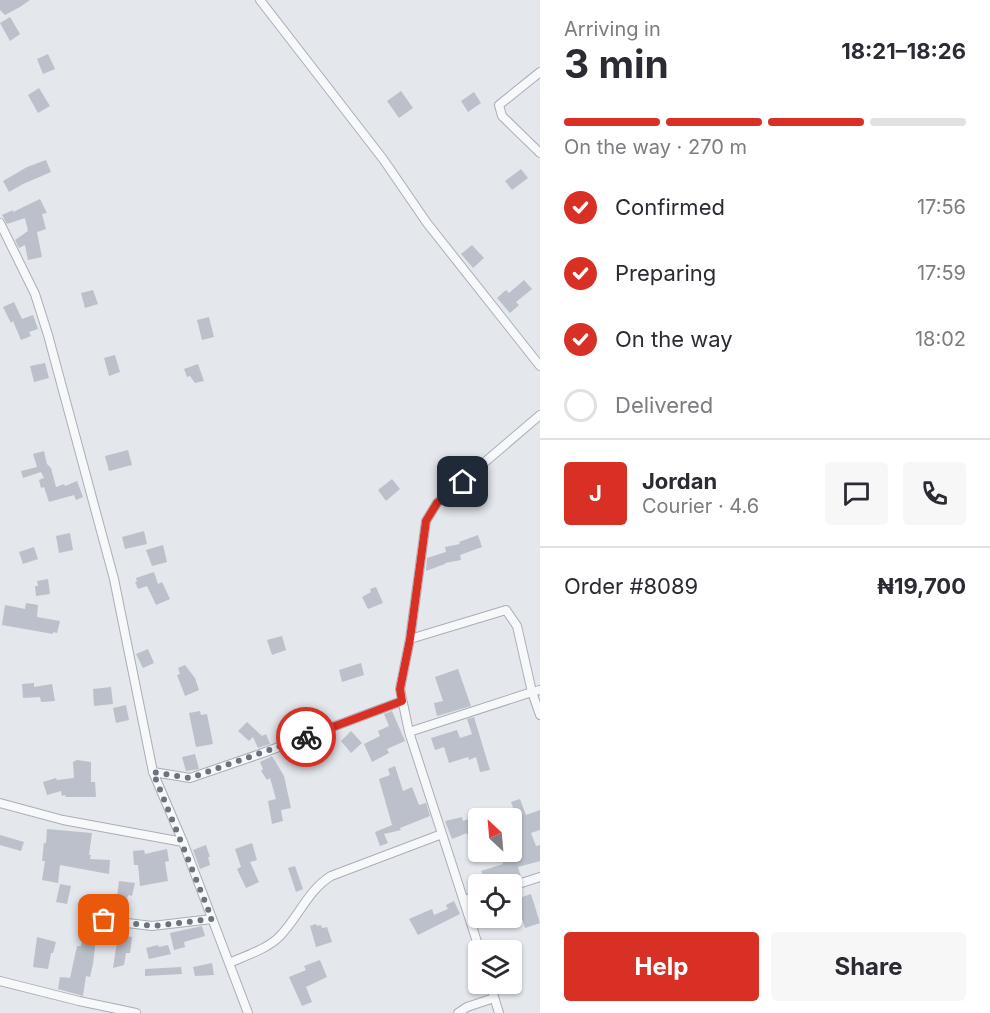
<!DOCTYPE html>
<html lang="en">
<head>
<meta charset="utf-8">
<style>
	:root { --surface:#fff; --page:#f7f7f7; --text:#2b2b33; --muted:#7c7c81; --line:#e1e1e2; --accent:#d93025 }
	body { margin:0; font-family:Inter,sans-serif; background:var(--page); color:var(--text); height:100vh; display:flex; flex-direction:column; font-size:22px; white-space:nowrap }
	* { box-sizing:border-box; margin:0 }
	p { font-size:20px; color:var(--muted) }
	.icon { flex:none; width:33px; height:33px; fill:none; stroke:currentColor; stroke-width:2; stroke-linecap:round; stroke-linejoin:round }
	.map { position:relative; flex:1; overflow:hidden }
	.sheet { display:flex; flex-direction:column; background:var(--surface); width:450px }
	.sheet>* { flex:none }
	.needle { width:39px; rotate:334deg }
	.tools { position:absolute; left:468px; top:808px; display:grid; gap:12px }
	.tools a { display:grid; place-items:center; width:54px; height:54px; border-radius:6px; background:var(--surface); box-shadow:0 2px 4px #0004; font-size:30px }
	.pin { position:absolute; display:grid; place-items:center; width:51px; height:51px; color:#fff; margin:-26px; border-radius:12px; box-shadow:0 3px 9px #0006 }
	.courier { position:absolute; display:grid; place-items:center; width:60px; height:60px; margin:-30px; border:4px solid #d93025; border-radius:50%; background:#fff; color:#222; box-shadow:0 2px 8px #0007 }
	.headline em { font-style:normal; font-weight:700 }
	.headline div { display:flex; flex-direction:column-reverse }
	.headline { display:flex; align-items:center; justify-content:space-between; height:102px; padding:0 24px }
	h1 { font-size:39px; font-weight:700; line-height:45px }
	.bar { display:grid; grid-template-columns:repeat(4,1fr); gap:9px 6px; align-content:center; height:72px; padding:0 24px }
	.bar i { height:8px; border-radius:4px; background:var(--line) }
	.bar .current { background:var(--accent) }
	.bar p { grid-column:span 4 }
	.line { display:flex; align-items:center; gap:15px; padding:0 24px; border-top:2px solid var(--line) }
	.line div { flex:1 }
	.round { display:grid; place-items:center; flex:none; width:63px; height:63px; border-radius:6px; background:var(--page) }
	ol { padding:0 24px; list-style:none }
	li { display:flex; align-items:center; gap:18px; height:66px }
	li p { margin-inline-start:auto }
	li .icon { padding:6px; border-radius:50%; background:var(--accent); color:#fff; stroke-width:4 }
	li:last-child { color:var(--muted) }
	li i { width:33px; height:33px; border:3px solid var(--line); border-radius:50% }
	.action { display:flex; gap:12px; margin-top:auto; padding:12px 24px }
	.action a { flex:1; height:69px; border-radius:6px; background:var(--accent); color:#fff; font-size:24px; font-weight:700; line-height:69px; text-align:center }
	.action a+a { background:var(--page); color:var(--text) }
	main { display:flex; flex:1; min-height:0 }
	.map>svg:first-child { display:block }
	.building { fill:#bbc0ca }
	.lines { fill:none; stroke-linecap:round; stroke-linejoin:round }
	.street-casing { stroke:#a9aeb7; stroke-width:10 }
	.street { stroke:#f7f8fa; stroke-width:8 }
	.done { stroke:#6c737f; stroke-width:6; stroke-dasharray:0 10.8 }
	.route { stroke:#d93025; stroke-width:8 }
</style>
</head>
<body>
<main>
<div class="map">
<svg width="540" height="1013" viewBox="0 0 540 1013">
	<rect width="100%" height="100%" fill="#e4e7ec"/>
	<path class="building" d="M0 0H30L20 7 5 15 0 10Z
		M10 17 20 34 10 41 0 23Z
		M48 54 55 69 43 74 37 59Z
		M39 88 50 106 38 113 28 95Z
		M401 91 413 108 399 118 387 101Z
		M474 92 481 103 468 112 461 101Z
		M46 160 51 172 23 184 9 192 3 181 27 167Z
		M521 169 528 178 512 190 505 181Z
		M40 199 47 213 42 214 46 229 37 232 42 257 28 260 25 245 19 248 15 240 28 231 25 218 7 224 2 215 13 210V212Z
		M472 245 484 258 473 268 461 254Z
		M524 280 532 289 516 302 519 305 510 313 497 298 506 290 509 293Z
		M93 290 98 304 85 308 81 293Z
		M14 302 22 319 33 315 38 329 29 332 31 336 21 340 13 321 11 323 3 307Z
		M209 317 214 337 202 340 197 320Z
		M115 355 120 372 109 376 104 358Z
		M45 363 49 378 34 382 30 366Z
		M198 364 204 381 195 383 190 376 187 377 184 369Z
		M128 450 132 465 109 471 105 456Z
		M44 451 47 464 51 468 56 487 64 484 65 486 77 481 83 497 76 500 74 495 49 502 44 487 41 488 39 480 44 478 41 472 23 478 21 471 37 467 33 454Z
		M392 479 400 489 386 501 378 490Z
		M144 531 147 544 125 549 122 537Z
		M70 533 73 550 59 553 56 536Z
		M478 535 482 547 460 555 461 560 445 563V564L426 571 427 558 446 552 445 547 460 544 459 542Z
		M163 545 167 562 152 566 146 550Z
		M34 547 38 559 23 564 19 552Z
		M154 572 158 584 162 582 170 599 156 605 147 586 138 589 135 582H137L136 578Z
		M48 579 50 594 36 596 35 586H38L37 581Z
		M376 587 383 603 368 609 362 597 371 592 370 589Z
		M26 603 38 605 37 617 60 621 57 633 53 632V634L2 625 5 605 25 609Z
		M282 636 286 650 272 655 267 640Z
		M148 649 154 663 143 668 136 654Z
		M361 663 364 675 342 682 339 670Z
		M185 665 195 678 199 690 185 696 177 675 180 674 178 668Z
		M458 669 471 706 437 716 434 703 443 701 435 677Z
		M34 683V687L52 684 55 701 41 702 40 697 23 698 22 684Z
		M111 687 113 704 94 706 93 689Z
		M126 705 129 720 116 723 113 708Z
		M200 711 201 715 207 714 213 744 196 747 189 713Z
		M392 711 405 741 387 749 389 753 372 762 364 744 380 736 378 731 389 726 384 714Z
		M474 717 490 770 480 772 476 757 469 760 468 757 449 763 444 747 435 750 431 738 457 730 460 738 472 734 467 719Z
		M247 722 262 736 266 734 270 744 258 748 253 737 249 741 238 731Z
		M351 731 362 743 351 753 341 741Z
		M195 754 199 769 186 771 182 757Z
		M272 756 284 776 291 808 281 810 283 821 272 824 268 801 276 799 270 778 267 780 261 771 263 769 260 762Z
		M77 760 91 762V782H95L96 797H66L65 795 62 796 61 791 47 795 43 782 56 778 57 780 74 778 73 762Z
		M395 766 403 791 412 787 419 805 426 803 430 816 400 828 401 830 384 834 388 843 380 846 375 832 392 825 379 779 390 775 388 769Z
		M520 799 526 815 540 810V830L531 833 536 846 540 845V861L518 867 521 877 507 883 506 881 492 885 491 883 486 884 481 871 503 864 499 852H512V845L515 844 512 833V823L518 821 511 802Z
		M478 816V856H477L472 840 470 841 467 833 452 839 445 821 462 817 463 821Z
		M47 829 92 833 89 855H91L90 859 110 860 109 874 60 865 58 883 42 880 45 861H42L44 843H46Z
		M0 835 24 842 21 851 0 845Z
		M252 843 257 860 250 862 259 882 246 888 237 869 241 867 235 849Z
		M206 845 210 857H208L210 865 200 869 193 850Z
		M167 849 169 861 165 862 168 881 140 886 138 865H134L133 851 144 850 145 854Z
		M295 866 303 889 296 892 288 868Z
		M119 881 135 883 132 896 128 895 127 899 117 897Z
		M60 884 71 886 67 904 56 902Z
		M531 894 540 923 525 928 516 899Z
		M454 901 460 914 418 935 409 919 432 909 434 915 448 909 446 905Z
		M316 924 317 926 321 925 322 928 327 927 332 942 316 947 310 926Z
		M202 926 205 936 184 942 185 947 174 950 170 933Z
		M85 927 97 929 93 964 90 977 86 976 83 996 58 989 60 977 70 978 77 946H81Z
		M118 935 132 937 130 953H126L124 965 113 968Z
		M37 937 56 942 53 953H51L48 969 33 967Z
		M158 945 159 947 168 945 171 954 149 959 146 948Z
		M320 960 327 977 306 987 312 1002 302 1006 289 977 306 970 304 966Z
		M212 963 214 975 195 976 193 967Z
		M181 967 182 974 145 976V969Z"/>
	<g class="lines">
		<g class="street-casing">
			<path id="street" d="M260 0 383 159 427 223 540 366
				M540 72 499 105 502 116 540 153
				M0 223 35 294 48 335 114 579 153 772 183 842 248 1013
				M540 690 532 692 540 715
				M409 732 532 692 517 626 506 610 410 639
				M153 772 190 778 260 754 402 701
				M0 803 63 820 183 842
				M512 886 540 877
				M465 900 478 895
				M86 918 152 926 212 919
				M480 951 409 732 400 689 410 639 426 521 437 503 540 415
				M229 963C245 956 267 949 279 937 298 918 308 890 331 876L442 834
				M0 981 79 1001 136 1013
				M490 984 499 1013
				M458 1013 467 1007 494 998"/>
		</g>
		<use href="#street" class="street"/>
	</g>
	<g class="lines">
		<path class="done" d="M104 920 153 926 212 919 153 772 190 778 306 737"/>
		<path class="route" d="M306 737 402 701 400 689 410 639 426 521 437 503 463 482"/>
	</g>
</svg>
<div class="tools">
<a><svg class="needle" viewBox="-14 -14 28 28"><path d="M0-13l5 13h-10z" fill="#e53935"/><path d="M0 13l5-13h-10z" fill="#7c7c81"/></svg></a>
<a><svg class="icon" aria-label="locate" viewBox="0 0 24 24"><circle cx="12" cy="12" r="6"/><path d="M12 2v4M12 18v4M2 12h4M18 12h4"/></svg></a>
<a><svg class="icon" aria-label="layers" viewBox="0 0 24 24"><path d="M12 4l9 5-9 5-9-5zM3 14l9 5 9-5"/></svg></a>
</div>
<div class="pin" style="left:104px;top:920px;background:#ea580c"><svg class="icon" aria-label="bag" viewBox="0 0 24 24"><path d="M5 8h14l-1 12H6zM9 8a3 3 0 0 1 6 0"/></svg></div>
<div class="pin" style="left:463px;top:482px;background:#1f2937"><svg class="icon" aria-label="home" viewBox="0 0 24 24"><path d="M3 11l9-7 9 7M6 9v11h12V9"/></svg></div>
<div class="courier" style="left:306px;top:737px"><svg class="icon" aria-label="bike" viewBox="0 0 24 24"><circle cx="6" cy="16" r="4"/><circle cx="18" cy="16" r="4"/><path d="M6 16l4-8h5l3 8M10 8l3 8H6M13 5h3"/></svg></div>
</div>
<section class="sheet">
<div class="headline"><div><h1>3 min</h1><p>Arriving in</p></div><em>18:21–18:26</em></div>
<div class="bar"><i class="current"></i><i class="current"></i><i class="current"></i><i></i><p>On the way · 270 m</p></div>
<ol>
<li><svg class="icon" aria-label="check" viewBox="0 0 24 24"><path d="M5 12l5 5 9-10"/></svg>Confirmed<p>17:56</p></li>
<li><svg class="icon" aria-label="check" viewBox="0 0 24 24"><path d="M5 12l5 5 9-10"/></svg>Preparing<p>17:59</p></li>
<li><svg class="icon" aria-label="check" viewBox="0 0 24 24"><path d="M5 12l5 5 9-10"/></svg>On the way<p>18:02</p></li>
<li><i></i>Delivered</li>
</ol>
<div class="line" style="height:108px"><b class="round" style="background:var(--accent);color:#fff">J</b><div><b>Jordan</b><p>Courier · 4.6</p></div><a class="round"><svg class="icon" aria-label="chat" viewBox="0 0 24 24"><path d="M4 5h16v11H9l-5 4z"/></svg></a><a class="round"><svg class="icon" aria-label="phone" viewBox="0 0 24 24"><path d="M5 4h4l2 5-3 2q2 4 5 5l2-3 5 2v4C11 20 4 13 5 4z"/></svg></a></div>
<div class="line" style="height:78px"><div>Order #8089</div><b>₦19,700</b></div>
<div class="action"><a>Help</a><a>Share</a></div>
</section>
</main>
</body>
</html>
